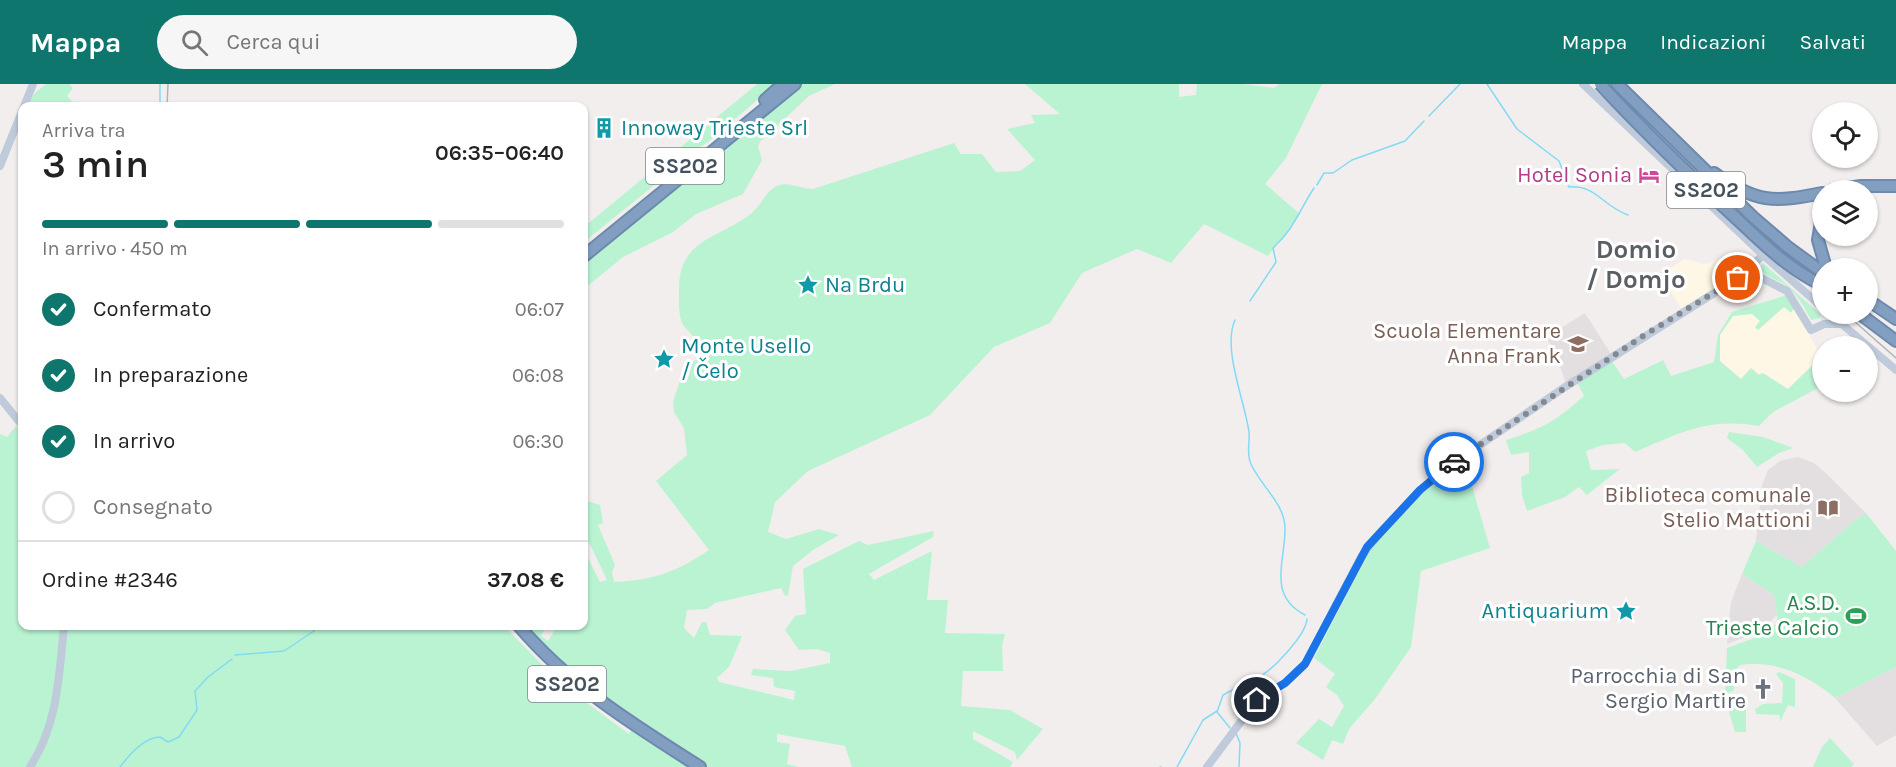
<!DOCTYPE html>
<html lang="it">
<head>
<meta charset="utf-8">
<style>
	:root { --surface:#fff; --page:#f6f6f6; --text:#222; --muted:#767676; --line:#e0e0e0; --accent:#0f766e }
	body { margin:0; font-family:Karla,sans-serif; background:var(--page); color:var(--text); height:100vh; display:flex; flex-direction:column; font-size:22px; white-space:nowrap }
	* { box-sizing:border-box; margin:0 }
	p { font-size:20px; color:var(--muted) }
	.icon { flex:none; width:33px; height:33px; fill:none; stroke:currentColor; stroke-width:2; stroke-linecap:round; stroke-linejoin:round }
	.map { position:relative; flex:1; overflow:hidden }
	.panel { position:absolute; left:18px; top:18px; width:570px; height:528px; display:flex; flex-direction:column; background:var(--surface); border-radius:12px; box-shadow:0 2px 4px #0004 }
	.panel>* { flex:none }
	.tools { position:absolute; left:1812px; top:18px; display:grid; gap:12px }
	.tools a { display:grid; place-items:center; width:66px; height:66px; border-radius:50%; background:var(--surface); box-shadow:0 2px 4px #0004; font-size:30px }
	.pin { position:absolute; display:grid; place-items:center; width:51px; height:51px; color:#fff; margin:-26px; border:3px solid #fff; border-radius:50%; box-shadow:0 2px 6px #0007 }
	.courier { position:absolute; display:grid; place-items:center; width:60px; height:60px; margin:-30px; border:4px solid #1a73e8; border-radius:50%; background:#fff; color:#222; box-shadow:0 2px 8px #0007 }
	.summary em { font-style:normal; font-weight:600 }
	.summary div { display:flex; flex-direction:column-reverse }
	.summary { display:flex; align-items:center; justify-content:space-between; height:102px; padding:0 24px }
	h1 { font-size:39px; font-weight:600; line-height:45px }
	.bar { display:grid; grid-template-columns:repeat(4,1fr); gap:9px 6px; align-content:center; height:72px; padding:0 24px }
	.bar i { height:8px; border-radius:4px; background:var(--line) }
	.bar .active { background:var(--accent) }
	.bar p { grid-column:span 4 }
	.line { display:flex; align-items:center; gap:15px; padding:0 24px; border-top:2px solid var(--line) }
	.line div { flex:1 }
	ol { padding:0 24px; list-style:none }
	li { display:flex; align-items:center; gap:18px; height:66px }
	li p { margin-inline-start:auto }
	li .icon { padding:6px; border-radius:50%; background:var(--accent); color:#fff; stroke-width:4 }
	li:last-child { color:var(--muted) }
	li i { width:33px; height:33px; border:3px solid var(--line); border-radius:50% }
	header { display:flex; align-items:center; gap:36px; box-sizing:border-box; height:84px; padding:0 30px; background:var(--accent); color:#fff }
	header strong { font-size:28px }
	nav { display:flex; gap:33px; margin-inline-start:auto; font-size:21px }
	.search { width:420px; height:54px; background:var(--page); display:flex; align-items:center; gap:15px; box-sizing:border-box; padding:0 21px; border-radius:33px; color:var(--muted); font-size:22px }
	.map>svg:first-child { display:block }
	.commercial { fill:#fef7e6 }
	.education { fill:#e3dfe0 }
	.green { fill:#b9f3d1 }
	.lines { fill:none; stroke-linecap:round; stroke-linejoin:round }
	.stream { stroke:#82daf4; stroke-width:1.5 }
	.highway-casing { stroke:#6d8aae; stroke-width:14 }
	.secondary { stroke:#bfcbda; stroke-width:8 }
	.highway { stroke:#829fc2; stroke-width:10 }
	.rail { stroke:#b0b4ba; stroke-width:1.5 }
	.highway-bridge-casing { stroke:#6d8aae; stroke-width:14; stroke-linecap:butt }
	.highway-bridge { stroke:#829fc2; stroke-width:10 }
	.done { stroke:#828990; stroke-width:6; stroke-dasharray:0 10.8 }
	.route { stroke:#1a73e8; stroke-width:8 }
	.labels { text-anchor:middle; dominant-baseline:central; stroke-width:6; stroke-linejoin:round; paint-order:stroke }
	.shield { fill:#fff; stroke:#7d868e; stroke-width:1.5 }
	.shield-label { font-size:21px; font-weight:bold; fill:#45525e }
	.culture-label { font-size:22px; fill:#0d838f; stroke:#fff; text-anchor:start }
	.hotel-label { font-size:22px; fill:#b23c85; stroke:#fff; text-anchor:end }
	.education-label { font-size:22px; fill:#785e54; stroke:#fff; text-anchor:end }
	.leisure-label { font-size:22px; fill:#27864d; stroke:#fff; text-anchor:end }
	.worship-label { font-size:22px; fill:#5b616d; stroke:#fff; text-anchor:end }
	.quarter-label { font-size:26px; font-weight:bold; fill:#5b5f64; stroke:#fff }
</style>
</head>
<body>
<header>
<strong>Mappa</strong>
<div class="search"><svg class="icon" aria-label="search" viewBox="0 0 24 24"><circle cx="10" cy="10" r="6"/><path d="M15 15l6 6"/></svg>Cerca qui</div>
<nav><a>Mappa</a><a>Indicazioni</a><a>Salvati</a></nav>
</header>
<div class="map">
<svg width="1896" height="683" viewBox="0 0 1896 683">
	<rect width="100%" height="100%" fill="#f2eeee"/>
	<path class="commercial" d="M1728 172 1733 181 1737 179 1741 185 1732 194 1682 225 1663 196 1662 190 1684 175 1705 180Z
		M1784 223 1795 224 1821 273 1788 305 1763 289 1741 295 1720 277V251L1733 232 1752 230 1760 237Z"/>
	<path class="education" d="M1585 229 1611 270 1566 299 1553 263 1545 254Z
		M1798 373 1814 379 1828 391 1866 429 1854 437 1802 483 1756 457 1762 401 1768 386 1780 377Z
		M1742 490 1774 511 1777 531 1759 548 1727 560 1731 518Z
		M1896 583V651L1877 662 1835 614Z"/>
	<path class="green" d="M46 0H69L73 4 67 12 77 22H25L36 8Z
		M757 0H776L708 58 687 71 678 82 584 158V143Z
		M801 0H835L809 12 760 58 758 62 762 76 743 110 696 130 673 148 623 173 584 205V177L741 52Z
		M1025 0H1179V13L1196 11 1197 0H1243L1274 4 1279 0H1322L1286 74 1265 100 1300 130 1268 172 1204 140 1171 179 1137 165 1082 189 1050 239 994 263 930 331 808 387 775 418 768 448 786 455 819 445 839 451 813 466 793 482 788 511 785 512 781 504 715 519 707 525 687 526 684 544 694 554 702 538H706L710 551 742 552 729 583 717 594 719 598 794 616 795 607 774 603 773 594 751 591 753 585 791 587 830 579V569L817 565 799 566 785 546 795 532 806 530 803 485 859 457 868 461 934 447 933 453 869 490 874 496 932 467 927 516H948L945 549 1005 550 1002 562 1003 587H963L961 622 1010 626 1043 645 1017 676 1015 668 973 647V655L1013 678 1010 683H852L845 662 777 650V658L790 660 787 680 799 683H32C61 640 61 591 66 542H504L560 599 629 650 636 639 585 602 524 542 533 544 535 542H546L541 552 548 557 557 542H584L586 514 584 513V466L600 498 607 496 584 448V416L600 421 603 439 598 441 615 481 612 488 614 498C655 496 676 488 709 466L656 397 687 371 684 344 674 328 673 318 681 293 701 269C700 257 691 251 684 242 678 234 679 218 679 207 678 154 719 155 752 129 761 121 767 106 777 102 787 97 802 105 813 105L954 59 961 70H982L996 88 1020 87 1035 76 1007 45 1035 39 1031 31 1060 30Z
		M1763 179 1821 231 1820 234 1811 236C1804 222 1797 210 1784 200 1776 195 1765 193 1760 184Z
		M1787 211 1794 224 1791 229 1784 223 1758 246 1755 243 1760 237 1752 230 1733 232 1720 251V277L1741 295 1751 284 1759 291 1763 289 1788 305 1821 273 1822 302 1773 328 1759 342C1709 333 1679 349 1635 368L1625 359 1603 361 1586 367 1591 386 1620 385 1587 411 1579 403 1565 413 1527 427 1522 411 1521 393 1529 389V368L1511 371 1506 356C1544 344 1554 338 1584 312L1578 300 1611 276 1624 295 1663 276 1671 292 1714 278 1718 251 1732 228Z
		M16 342 22 346V542H61L54 612 47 645 26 683H0V350L7 353Z
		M1729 348 1763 353 1793 364 1779 369 1757 383 1743 366 1727 354Z
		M1464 375 1490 464 1421 487 1411 563 1375 615 1349 645 1343 660 1332 656 1323 676 1296 659 1319 635 1332 643 1344 622 1337 611 1326 603 1335 590 1314 574 1318 566 1371 464 1423 409Z
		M1866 429 1896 467V583L1835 614C1808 591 1777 576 1740 581L1734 587V606L1725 611 1727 564 1763 551 1778 538 1774 511 1742 490 1756 457 1802 483 1854 437Z
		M1779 588 1795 595V623L1788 621 1780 638V631L1756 630 1755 625 1763 620 1782 619 1783 599 1776 590Z
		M1746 620V648H1735L1727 621Z
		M1830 654 1854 680 1851 683H1813L1822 663Z"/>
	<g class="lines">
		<path class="stream" d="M1487 0 1517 45 1559 77 1569 103C1597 101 1602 122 1628 131
			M160 22V0
			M1429 32 1460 0
			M1317 101 1324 89H1333L1352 76 1405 57 1424 37
			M1250 217 1276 178 1273 164C1294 145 1299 127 1314 104
			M1235 236C1222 264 1245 318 1249 348 1250 360 1246 369 1251 380 1260 401 1285 420 1285 444 1286 475 1266 511 1305 531
			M235 571 284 567 314 547 315 542
			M208 593 232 575
			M1230 644 1217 628 1223 611C1235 604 1249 599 1261 592 1274 584 1306 551 1307 535
			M1236 649 1240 659 1239 683
			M120 683C129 671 144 653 160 653L168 658 179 653 197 626 195 607 207 594
			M1160 683H1161
			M1177 683 1203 636 1217 627"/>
		<g class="highway-casing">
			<path id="highway" d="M1617 0 1753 133 1789 164 1822 188
				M765 16 783 0
				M1714 89C1755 119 1774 119 1822 109
				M1833 106 1861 102H1896
				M1822 132 1818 156 1826 184
				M584 172 795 0
				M1868 216 1896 235
				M1860 230 1896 257
				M519 542C570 602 634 641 700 683"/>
		</g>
		<path class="secondary" d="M1583 0 1763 171 1822 223
			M0 82 33 0
			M1748 187 1787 207 1811 246 1824 240H1841
			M1830 230 1896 286
			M0 314 22 341
			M30 683C58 640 59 592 64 542
			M1207 683 1257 616 1285 599 1305 580 1361 473 1377 452 1420 406 1446 384 1565 303 1738 194 1763 171"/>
		<use href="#highway" class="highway"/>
		<path class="rail" d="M1608 0 1638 34 1798 185
			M167 22 168 0
			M1820 206 1822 208
			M1846 230 1896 274"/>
		<g class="highway-bridge-casing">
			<path id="highway-bridge" d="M1600 0C1640 43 1682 84 1725 124 1756 152 1784 183 1822 201"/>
		</g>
		<use href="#highway-bridge" class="highway-bridge"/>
	</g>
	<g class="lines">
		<path class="done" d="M1454 378 1643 252 1738 194"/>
		<path class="route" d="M1257 616 1285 599 1305 580 1367 463 1420 406 1454 378"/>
	</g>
	<defs>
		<g id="building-bare" transform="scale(1.62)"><path d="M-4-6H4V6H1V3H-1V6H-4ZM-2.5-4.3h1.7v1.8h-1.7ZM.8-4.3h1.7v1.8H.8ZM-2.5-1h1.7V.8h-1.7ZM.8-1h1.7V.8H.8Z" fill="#0f9aa8" stroke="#fff" stroke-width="2.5" paint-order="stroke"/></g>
		<g id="hotel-bare" transform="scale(1.62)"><path d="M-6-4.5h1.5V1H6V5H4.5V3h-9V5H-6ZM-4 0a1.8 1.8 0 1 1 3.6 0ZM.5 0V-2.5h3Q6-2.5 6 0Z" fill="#d1479c" stroke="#fff" stroke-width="2.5" paint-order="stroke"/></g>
		<g id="sight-bare" transform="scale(1.62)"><path d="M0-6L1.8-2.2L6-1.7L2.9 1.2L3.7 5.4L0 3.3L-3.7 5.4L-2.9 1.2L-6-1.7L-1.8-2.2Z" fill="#0f9aa8" stroke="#fff" stroke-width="2.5" paint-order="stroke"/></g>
		<g id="school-bare" transform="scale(1.62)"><path d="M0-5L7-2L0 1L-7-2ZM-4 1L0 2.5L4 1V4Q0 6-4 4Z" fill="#8d6e63" stroke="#fff" stroke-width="2.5" paint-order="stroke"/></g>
		<g id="library-bare" transform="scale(1.62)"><path d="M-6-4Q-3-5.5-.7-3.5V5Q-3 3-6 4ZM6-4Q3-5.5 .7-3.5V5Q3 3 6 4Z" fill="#8d6e63" stroke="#fff" stroke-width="2.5" paint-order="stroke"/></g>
		<g id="stadium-bare" transform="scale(1.62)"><path d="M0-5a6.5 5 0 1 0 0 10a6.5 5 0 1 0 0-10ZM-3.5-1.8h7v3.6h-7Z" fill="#2e9e5b" stroke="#fff" stroke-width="2.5" paint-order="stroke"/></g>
		<g id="church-bare" transform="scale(1.62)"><path d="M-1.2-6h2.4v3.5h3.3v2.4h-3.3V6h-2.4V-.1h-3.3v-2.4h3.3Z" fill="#6b7280" stroke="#fff" stroke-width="2.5" paint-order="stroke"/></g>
	</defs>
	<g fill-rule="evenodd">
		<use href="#building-bare" x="604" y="44"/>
		<use href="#hotel-bare" x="1649" y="91"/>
		<use href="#sight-bare" x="808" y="201"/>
		<use href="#school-bare" x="1578" y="260"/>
		<use href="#sight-bare" x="664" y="275"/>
		<use href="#library-bare" x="1828" y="424"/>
		<use href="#sight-bare" x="1626" y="527"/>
		<use href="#stadium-bare" x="1856" y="532"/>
		<use href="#church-bare" x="1763" y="605"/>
	</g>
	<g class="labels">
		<g class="shield">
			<rect x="646" y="64" width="78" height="36" rx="4.5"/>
			<rect x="1667" y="88" width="78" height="36" rx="4.5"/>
			<rect x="528" y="582" width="78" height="36" rx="4.5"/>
		</g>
		<g class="shield-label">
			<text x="685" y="82">SS202</text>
			<text x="1706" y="106">SS202</text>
			<text x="567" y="600">SS202</text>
		</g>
		<g class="culture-label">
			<text x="621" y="44">Innoway Trieste Srl</text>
			<text x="825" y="201">Na Brdu</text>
			<text x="681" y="262">Monte Usello<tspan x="681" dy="25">/ Čelo</tspan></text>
			<text x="1609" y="527" text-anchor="end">Antiquarium</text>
		</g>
		<g class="hotel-label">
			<text x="1632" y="91">Hotel Sonia</text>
		</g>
		<g class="education-label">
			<text x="1561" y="247">Scuola Elementare<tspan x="1561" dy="25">Anna Frank</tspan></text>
			<text x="1811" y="411">Biblioteca comunale<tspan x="1811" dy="25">Stelio Mattioni</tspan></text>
		</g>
		<g class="leisure-label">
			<text x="1839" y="519">A.S.D.<tspan x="1839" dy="25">Trieste Calcio</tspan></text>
		</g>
		<g class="worship-label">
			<text x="1746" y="592">Parrocchia di San<tspan x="1746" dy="25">Sergio Martire</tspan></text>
		</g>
		<g class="quarter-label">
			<text x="1636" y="165">Domio<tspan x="1636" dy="30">/ Domjo</tspan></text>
		</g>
	</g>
</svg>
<div class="tools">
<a><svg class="icon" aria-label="locate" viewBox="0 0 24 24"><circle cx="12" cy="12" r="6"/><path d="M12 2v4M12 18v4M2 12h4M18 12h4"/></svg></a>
<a><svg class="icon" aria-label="layers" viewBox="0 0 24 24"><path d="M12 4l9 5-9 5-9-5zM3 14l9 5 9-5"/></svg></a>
<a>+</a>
<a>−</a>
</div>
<div class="pin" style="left:1738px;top:194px;background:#ea580c"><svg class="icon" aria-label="bag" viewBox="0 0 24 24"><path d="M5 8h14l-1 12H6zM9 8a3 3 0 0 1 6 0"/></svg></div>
<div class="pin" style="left:1257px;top:616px;background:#1f2937"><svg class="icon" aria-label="home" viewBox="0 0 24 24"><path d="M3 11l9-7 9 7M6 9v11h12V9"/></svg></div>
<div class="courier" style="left:1454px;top:378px"><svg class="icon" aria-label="car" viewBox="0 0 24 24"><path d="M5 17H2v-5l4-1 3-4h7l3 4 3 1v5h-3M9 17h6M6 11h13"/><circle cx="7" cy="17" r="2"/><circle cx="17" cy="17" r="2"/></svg></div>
<section class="panel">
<div class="summary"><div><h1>3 min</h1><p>Arriva tra</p></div><em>06:35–06:40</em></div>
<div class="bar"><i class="active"></i><i class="active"></i><i class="active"></i><i></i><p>In arrivo · 450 m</p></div>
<ol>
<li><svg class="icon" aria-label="check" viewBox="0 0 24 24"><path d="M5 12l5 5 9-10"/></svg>Confermato<p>06:07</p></li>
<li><svg class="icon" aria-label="check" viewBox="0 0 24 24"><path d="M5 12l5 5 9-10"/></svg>In preparazione<p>06:08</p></li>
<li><svg class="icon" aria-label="check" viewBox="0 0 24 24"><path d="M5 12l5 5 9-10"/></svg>In arrivo<p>06:30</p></li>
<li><i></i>Consegnato</li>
</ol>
<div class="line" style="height:78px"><div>Ordine #2346</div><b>37.08 €</b></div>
</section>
</div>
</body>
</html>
